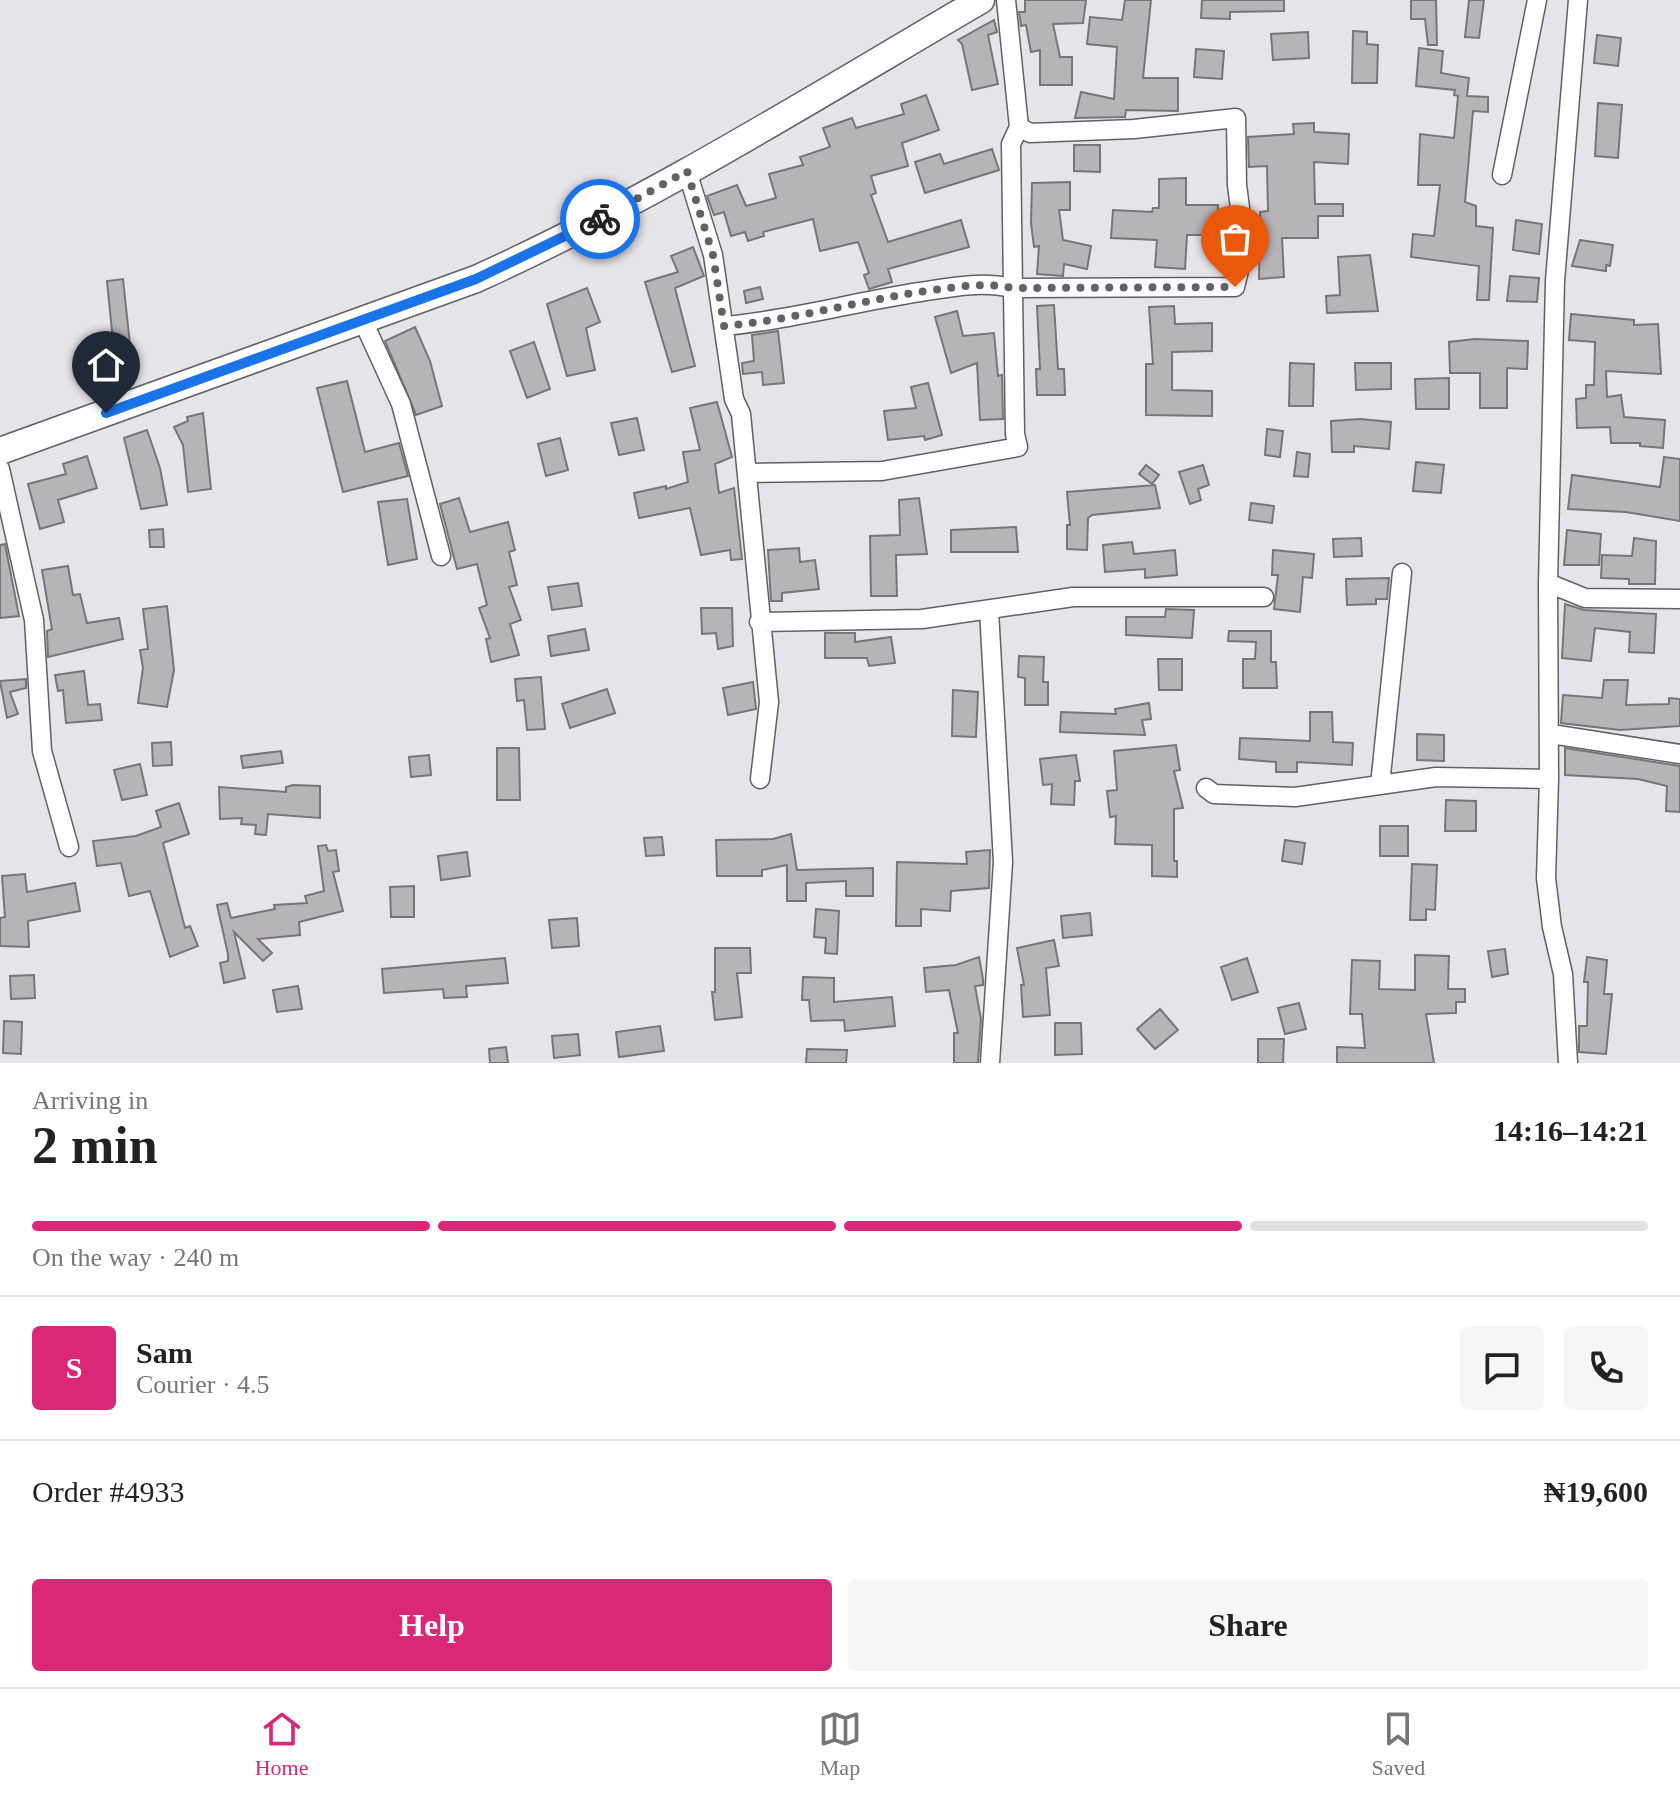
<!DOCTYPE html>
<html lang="en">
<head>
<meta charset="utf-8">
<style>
	:root { --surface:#fff; --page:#f6f6f6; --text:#222; --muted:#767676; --line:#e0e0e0; --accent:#db2777 }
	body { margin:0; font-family:"Times New Roman",serif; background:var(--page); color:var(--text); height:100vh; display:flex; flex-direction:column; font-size:30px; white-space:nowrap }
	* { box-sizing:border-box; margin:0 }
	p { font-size:26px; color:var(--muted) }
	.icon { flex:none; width:44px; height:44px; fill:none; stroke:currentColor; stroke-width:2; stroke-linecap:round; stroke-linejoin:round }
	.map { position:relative; height:1063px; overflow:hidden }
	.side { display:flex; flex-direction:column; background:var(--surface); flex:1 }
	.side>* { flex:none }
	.pin { position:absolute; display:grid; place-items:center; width:68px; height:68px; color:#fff; margin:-82px -34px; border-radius:50% 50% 50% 0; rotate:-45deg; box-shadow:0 0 8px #0007 }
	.pin .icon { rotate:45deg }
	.courier { position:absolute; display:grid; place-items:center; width:80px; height:80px; margin:-40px; border:6px solid #1a73e8; border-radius:50%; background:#fff; color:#222; box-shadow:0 2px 10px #0007 }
	.head em { font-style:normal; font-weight:800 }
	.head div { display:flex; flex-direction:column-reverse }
	.head { display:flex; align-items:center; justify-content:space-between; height:136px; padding:0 32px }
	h1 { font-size:52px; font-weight:800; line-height:60px }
	.bar { display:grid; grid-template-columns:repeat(4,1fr); gap:12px 8px; align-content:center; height:96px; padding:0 32px }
	.bar i { height:10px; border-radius:6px; background:var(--line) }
	.bar .active { background:var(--accent) }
	.bar p { grid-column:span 4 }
	.line { display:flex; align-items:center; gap:20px; padding:0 32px; border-top:2px solid var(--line) }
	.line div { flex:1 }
	.round { display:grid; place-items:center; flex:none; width:84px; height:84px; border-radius:8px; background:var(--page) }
	.action { display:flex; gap:16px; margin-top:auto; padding:16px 32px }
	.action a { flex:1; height:92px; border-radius:8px; background:var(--accent); color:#fff; font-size:32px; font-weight:800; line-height:92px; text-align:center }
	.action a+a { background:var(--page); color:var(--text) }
	.tab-bar { display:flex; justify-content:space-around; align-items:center; height:112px; border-top:2px solid var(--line); background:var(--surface); font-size:22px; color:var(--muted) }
	.tab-bar a { display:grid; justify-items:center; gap:4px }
	.tab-bar .active { color:var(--accent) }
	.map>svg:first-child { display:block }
	.building { fill:#b7b4b8; stroke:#787578; stroke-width:2 }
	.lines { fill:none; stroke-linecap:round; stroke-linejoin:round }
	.minor-casing { stroke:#616064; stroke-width:21 }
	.secondary-casing { stroke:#616064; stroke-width:29 }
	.minor { stroke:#fff; stroke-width:18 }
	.secondary { stroke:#fff; stroke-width:26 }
	.done { stroke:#626164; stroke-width:8; stroke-dasharray:0 14.4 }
	.route { stroke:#1a73e8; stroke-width:10 }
</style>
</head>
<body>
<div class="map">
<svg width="1680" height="1063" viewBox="0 0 1680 1063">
	<rect width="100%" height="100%" fill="#e6e4e9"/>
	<path class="building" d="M1025 0H1086L1083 23 1053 24 1060 57H1072V85H1040V50L1031 52 1026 25 1021 26 1019 12H1025Z
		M1125 0H1151L1143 78H1178V111L1126 110 1125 117 1075 118 1081 92 1114 99 1117 47 1087 44 1090 17 1122 20Z
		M1202 0H1284V11L1230 12V19L1201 18Z
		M1411 0H1436L1437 45H1428L1425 19H1411Z
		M1469 0H1484L1479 38 1465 37Z
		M994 20 997 32 988 35 998 84 972 90 962 44 958 40Z
		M1353 31 1367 32V44L1378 45 1377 83H1352Z
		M1308 32 1309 58 1273 60 1271 34Z
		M1597 35 1621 38 1618 66 1594 63Z
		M1419 48 1443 51 1441 73 1469 78 1467 96 1488 97V112L1473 111 1465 202 1476 206V226L1493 228 1489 300H1477L1479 266 1411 257 1413 234 1434 236 1440 185H1418L1420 134 1454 138 1458 96 1454 95 1455 90 1416 86Z
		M1196 49 1224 51 1222 79 1194 77Z
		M926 95 939 130 902 143 908 166 871 176 876 193 871 195 888 242 961 220 969 247 888 269 892 282 869 289 864 275 869 273 858 242 820 251 813 219 763 232 764 236 748 241 745 232 731 236 724 212 714 215 707 196 737 185 746 206 776 198 769 174 803 165 800 157 830 147 823 128 852 118 856 128 904 114 901 104Z
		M1598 103 1622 105 1618 158 1595 156Z
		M1314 123V132L1349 134 1348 164 1314 162 1315 204H1343V216H1318V238H1282L1284 277 1259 279 1260 212 1268 211 1267 166 1249 167 1248 137 1294 134 1293 124Z
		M1074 145H1100V172L1074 171Z
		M992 149 999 170 925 193 915 162 940 154 944 164Z
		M1186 178V205H1218V235H1187L1185 269 1155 267 1157 240 1111 238 1113 210 1152 212 1153 208H1159V179Z
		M1070 182V210H1059L1063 240 1091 246 1087 269 1064 264 1063 276 1037 274 1039 246 1034 247 1031 223 1032 183Z
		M1516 220 1542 224 1539 254 1513 250Z
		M1580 240 1613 245 1610 266 1606 265V271L1572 266Z
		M693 247 704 276 675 288 695 366 672 372 645 282 678 272 671 256Z
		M1370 255 1378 311 1327 313 1326 296 1340 295 1338 257Z
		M1510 276 1539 278 1537 302 1507 301Z
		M123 279 130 345 138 363 118 371 111 352 114 351 107 281Z
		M760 287 763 299 746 303 744 291Z
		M587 288 600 322 586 328 595 370 567 376 547 304Z
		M1054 305 1058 369H1064L1065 395H1037L1036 369H1040L1037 306Z
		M1174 306 1175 324 1212 323V351L1172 352V390L1212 391V416L1146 415V364H1153L1149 307Z
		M957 311 963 336 994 333 998 376 1002 375 1003 419 980 420 977 363 951 373 935 317Z
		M1571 314 1634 320V325L1658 324 1661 374 1606 371 1607 397 1621 395 1624 417 1665 420 1663 448 1640 446V443H1611L1610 427 1577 428 1576 399 1586 398V385H1594L1595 342 1569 340Z
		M415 327 430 361 442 406 416 415 385 341Z
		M778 331 784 383 763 385 762 372 743 374 742 363 754 361 752 335Z
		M1475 339 1528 341 1527 369 1507 368V408H1480V373H1450L1449 342Z
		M534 342 550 389 527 398 510 351Z
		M1290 363 1314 364 1313 406H1289Z
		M1355 363H1391V389L1356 390Z
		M1449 378V409H1416L1415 379Z
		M347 381 365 452 399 443 408 476 343 492 317 388Z
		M928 383 942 435 925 440 924 436 888 440 884 411 916 408 911 387Z
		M717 402 732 457 715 464 719 493 734 488 742 559 731 560 730 550 701 555 690 508 639 518 634 493 666 486V489L688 482 683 452 700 450 690 408Z
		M203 413 211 489 188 492 183 445 174 427 188 421 187 417Z
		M637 418 644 450 619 455 611 423Z
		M1360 419 1391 422 1389 449 1354 446V452H1332L1331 421Z
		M1267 429 1283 431 1280 457 1265 455Z
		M147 430 160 468 167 505 141 509 124 438Z
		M560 438 568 470 546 476 538 444Z
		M1297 452 1310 454 1308 477 1294 476Z
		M87 456 97 488 58 500 64 522 40 529 28 484 66 474 63 464Z
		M1664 457 1680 459V521L1626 512 1568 509 1572 475 1660 487Z
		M1416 462 1444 465 1441 493 1413 491Z
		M1146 465 1159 475 1152 484 1139 474Z
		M1203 465 1209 485 1198 489 1201 500 1190 504 1179 472Z
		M1155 485 1160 508 1092 515 1088 518 1087 550 1067 549V525H1070L1067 492Z
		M459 498 470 532 508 522 515 550 509 552 517 585 509 587 521 620 510 624 519 655 491 662 486 639 490 638 479 608 487 605 477 564 457 569 440 504Z
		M919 498 927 554 896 555 897 596H871L870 536 900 535 899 500Z
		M407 499 417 559 388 565 378 502Z
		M1251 503 1274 506 1272 523 1249 520Z
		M1016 527 1018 552H951V530Z
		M163 529 164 547H150L149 530Z
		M1567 530 1601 534 1599 565H1564Z
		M1361 538 1362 556 1334 557 1333 539Z
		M1634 538 1656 541 1655 584H1629V579L1601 578 1602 555 1632 556Z
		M1132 542 1134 554 1175 550 1177 575 1145 578V569L1105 572 1103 545Z
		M5 544 19 616 0 618V545Z
		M799 548 800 562 815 560 819 589 782 593V601H771L768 550Z
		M1273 550 1314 554 1312 578 1303 577 1300 612 1274 609 1278 575H1272Z
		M68 566 73 595 80 594 87 623 119 618 123 639 48 657 47 631 52 629 42 570Z
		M1389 578 1387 599H1376V604L1347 605 1346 579Z
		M578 583 582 606 552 610 548 587Z
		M1565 604 1584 610 1656 614 1654 653 1629 652 1630 632 1595 628 1591 661 1562 658Z
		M167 606 174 670 167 707 138 703 143 668 140 650 148 649 143 609Z
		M701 608H732L733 646 718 649 716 633 702 634Z
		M1166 609 1194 610 1192 638 1126 635V617H1165Z
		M585 629 589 650 551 656 548 636Z
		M1229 631H1271V662H1276L1277 688H1243V659H1255L1256 642 1228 641Z
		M825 633H855V642L891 637 895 663 869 666 867 658H825Z
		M1019 656 1044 657 1043 682H1048V705H1025V678L1018 677Z
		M1158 659H1182V690H1159Z
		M84 671 88 705 100 704 102 720 66 723 63 690 58 691 55 675Z
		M541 677 545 729 527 730 524 700 517 701 515 679Z
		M26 679V688L10 692 18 714 7 718 0 681Z
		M1604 680H1628L1626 705 1669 704V698L1680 699V726L1620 730 1561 723 1563 695 1602 698Z
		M753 682 756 709 728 715 723 688Z
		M607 689 615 713 570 728 562 704Z
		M953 690 978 692 976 737 952 736Z
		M1149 703 1151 719 1142 720 1145 735 1060 732 1061 712 1116 714 1115 709Z
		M1310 712H1332L1333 742 1353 743 1352 765 1297 762V772H1276V762L1239 759 1240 738 1310 741Z
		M1417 734 1444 735V761L1417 760Z
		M171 742 172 765 153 766 152 743Z
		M1176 745 1180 770 1174 771 1183 808 1174 809V861H1177V877L1152 876V845L1115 844 1116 816 1110 817 1107 791 1117 790 1114 751Z
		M497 748H519L520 800H497Z
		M1565 748 1680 766V812L1666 811 1667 786 1638 779 1565 775Z
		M281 751 283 763 243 768 241 756Z
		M429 755 431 775 411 777 409 757Z
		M1076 755 1080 781H1075L1074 805 1051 804 1052 784 1043 785 1040 759Z
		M140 764 147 795 122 800 114 770Z
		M293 785 320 786V818L268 814 266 835 255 834 256 825 241 824 242 818 220 819 219 787 286 792V787Z
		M1446 800 1476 801V831H1445Z
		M179 803 189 834 163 843 185 928 190 926 198 946 170 957 150 891 129 896 121 863 97 866 93 841 136 836 161 827 156 811Z
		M1380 826H1408V856H1380Z
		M791 834 797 870 873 868V896H846V881L806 883V901H787V865L762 870V876H717L716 840 773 839Z
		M662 837 664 855 646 856 644 838Z
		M1285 840 1305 843 1302 864 1282 861Z
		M326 845 328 851 336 850 339 871 333 872 343 911 299 922 300 935 258 939 272 953 263 961 234 932 245 978 224 983 220 963 228 961V954L217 905 227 903 231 918 275 909 274 905 307 903 305 896 324 891 318 846Z
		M990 850 989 888 951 891 950 911 921 909V926H896L897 862 967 864 966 852Z
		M467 852 470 876 441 880 438 856Z
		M1412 864 1437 865 1435 910 1426 909V920H1410Z
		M25 874 27 892 75 883 80 911 28 921 29 947 0 946V918L5 917 2 876Z
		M414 886V917H391L390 887Z
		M816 909 839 911 837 954 825 953 826 938 814 937Z
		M1090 913 1092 935 1063 938 1061 916Z
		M577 918 579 946 552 948 549 920Z
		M1054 940 1059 966 1046 968 1050 1015 1023 1017 1021 985H1024L1017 948Z
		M715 948H750L751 973H737L742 1017 715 1020 712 992H715Z
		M1505 949 1508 974 1492 977 1488 951Z
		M1415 955 1449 956 1448 989H1465V1002H1456V1013L1426 1014 1434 1063H1337V1047L1365 1048 1362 1014H1350L1352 960 1380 961 1379 989 1415 990Z
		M979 957 983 979V985L975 986 981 1019 978 1063H954V1033H958L949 990 926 992 924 968 956 965Z
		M1587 957 1607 960 1604 994H1612L1606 1054 1579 1052V1026H1587L1588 982H1584Z
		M505 958 508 983 466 986 467 997 444 998 443 989 384 993 382 969Z
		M1247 958 1258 992 1232 1000 1221 967Z
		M34 975 35 998 11 999 10 976Z
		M803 977 834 978V1002L892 997 895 1026 845 1031 844 1020 811 1021 809 1000H802Z
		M298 986 302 1009 277 1012 273 990Z
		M1299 1003 1306 1029 1285 1034 1278 1008Z
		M1160 1009 1178 1030 1155 1049 1137 1029Z
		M4 1021 22 1022 21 1054 3 1053Z
		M1055 1023H1081L1082 1054 1055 1055Z
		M660 1026 664 1051 619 1057 616 1032Z
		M578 1034 580 1055 554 1058 552 1036Z
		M1258 1039H1284L1283 1063H1258Z
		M506 1047 508 1063H490L489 1049Z
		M807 1049 847 1050 846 1063H806Z"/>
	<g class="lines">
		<g class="minor-casing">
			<path id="minor" d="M687 171 713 255 734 399 741 414 769 702 760 779
				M1502 175 1537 0
				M363 321 401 404 441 556
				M724 326C790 320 854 302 920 292 952 287 980 281 1012 288L1235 287 1245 246 1237 185 1236 118 1134 129 1030 133 1019 127 1006 0
				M0 469 34 620 42 751 69 847
				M747 473 882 471 1018 447 1015 434 1011 144 1019 127
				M1548 583 1585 598 1680 599
				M989 610 1003 862 990 1063
				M759 622 922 619 1073 597H1264
				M1551 734 1680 754
				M1549 779 1546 878 1552 927 1563 974 1568 1063
				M1380 785 1402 573
				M1206 788 1214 794 1295 797 1436 777 1549 779 1548 583 1555 281 1578 0"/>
		</g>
		<g class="secondary-casing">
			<path id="secondary" d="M0 451 476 279C651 200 815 97 981 0"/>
		</g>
		<use href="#minor" class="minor"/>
		<use href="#secondary" class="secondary"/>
	</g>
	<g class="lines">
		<path class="done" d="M600 219 687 171 713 255 724 326C793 320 858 301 926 291 957 287 982 282 1012 288L1235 287"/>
		<path class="route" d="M106 413 476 279 600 219"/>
	</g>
</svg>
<div class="pin" style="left:1235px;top:287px;background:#ea580c"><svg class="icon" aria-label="bag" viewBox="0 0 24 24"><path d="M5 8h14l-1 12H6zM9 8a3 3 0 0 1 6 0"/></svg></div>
<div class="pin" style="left:106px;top:413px;background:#1f2937"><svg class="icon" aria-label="home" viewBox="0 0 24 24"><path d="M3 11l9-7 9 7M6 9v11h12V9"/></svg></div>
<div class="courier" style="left:600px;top:219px"><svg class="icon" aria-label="bike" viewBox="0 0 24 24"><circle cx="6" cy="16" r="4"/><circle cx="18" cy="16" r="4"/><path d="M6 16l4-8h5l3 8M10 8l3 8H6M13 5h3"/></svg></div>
</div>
<section class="side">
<div class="head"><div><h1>2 min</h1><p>Arriving in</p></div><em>14:16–14:21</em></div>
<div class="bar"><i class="active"></i><i class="active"></i><i class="active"></i><i></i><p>On the way · 240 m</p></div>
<div class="line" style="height:144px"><b class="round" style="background:var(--accent);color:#fff">S</b><div><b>Sam</b><p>Courier · 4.5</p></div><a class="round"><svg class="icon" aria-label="chat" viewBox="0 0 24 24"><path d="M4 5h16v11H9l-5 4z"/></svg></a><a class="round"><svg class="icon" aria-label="phone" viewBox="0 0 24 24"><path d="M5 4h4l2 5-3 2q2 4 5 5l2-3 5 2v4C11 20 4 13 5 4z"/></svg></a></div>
<div class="line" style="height:104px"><div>Order #4933</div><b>₦19,600</b></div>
<div class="action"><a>Help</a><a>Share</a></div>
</section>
<nav class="tab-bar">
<a class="active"><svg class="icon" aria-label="home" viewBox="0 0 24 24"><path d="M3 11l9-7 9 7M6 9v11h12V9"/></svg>Home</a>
<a><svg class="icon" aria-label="map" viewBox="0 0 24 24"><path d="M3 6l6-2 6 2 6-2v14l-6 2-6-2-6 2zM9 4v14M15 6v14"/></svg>Map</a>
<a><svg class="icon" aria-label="saved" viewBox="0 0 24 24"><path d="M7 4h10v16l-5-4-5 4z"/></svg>Saved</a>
</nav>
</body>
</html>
